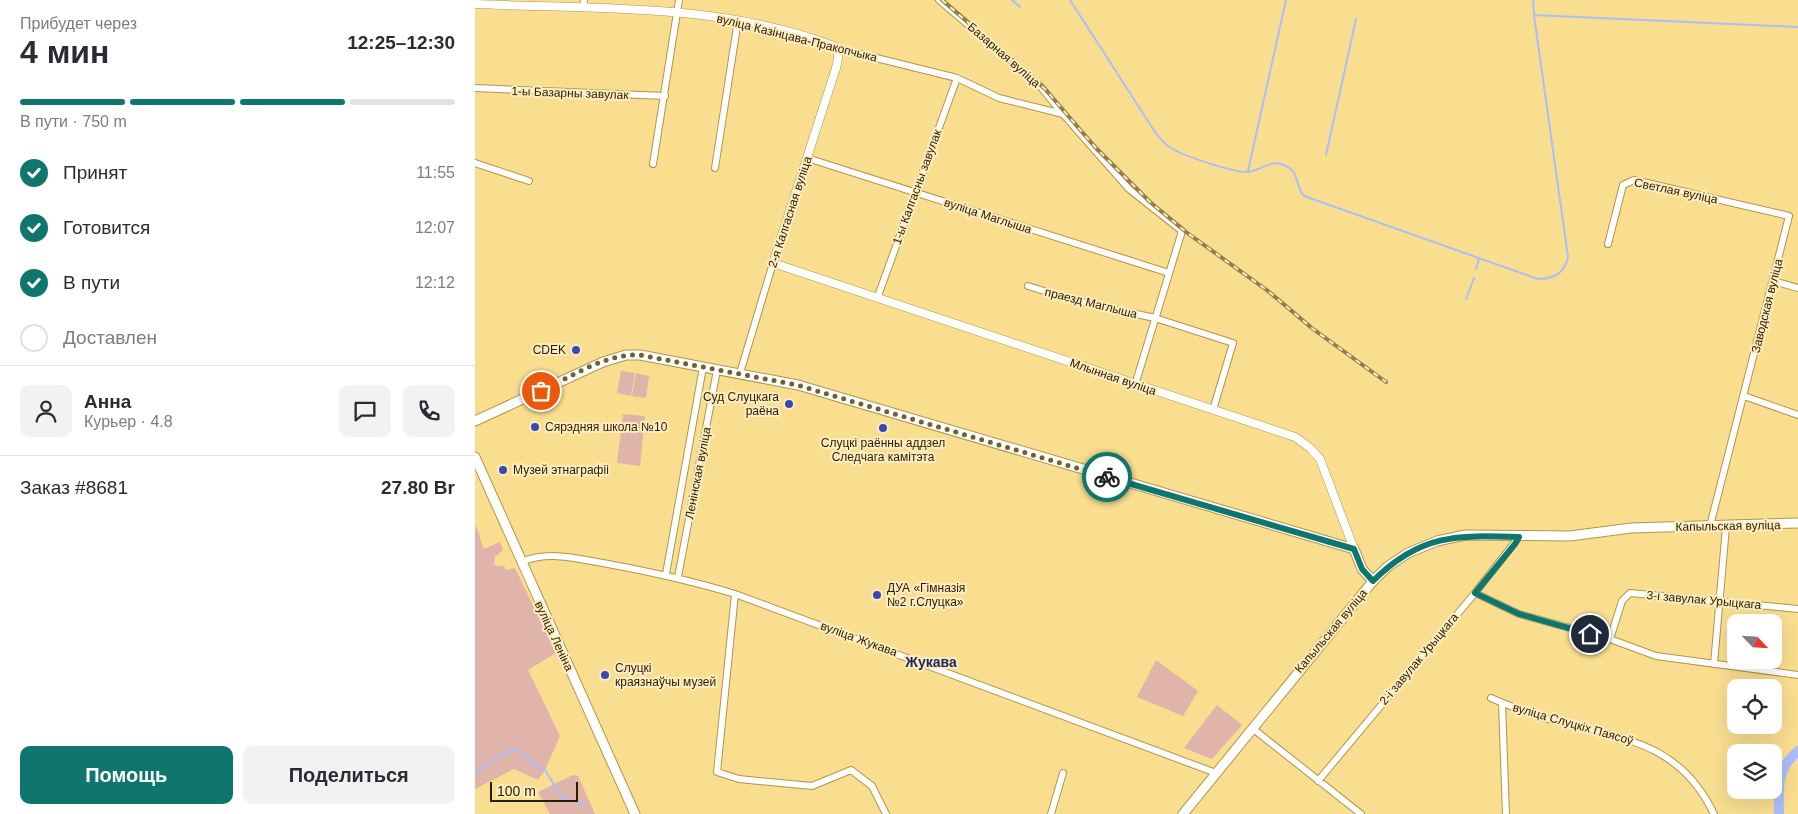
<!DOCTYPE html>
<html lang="ru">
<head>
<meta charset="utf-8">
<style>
	:root { --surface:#fff; --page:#f2f2f3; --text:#2b2b33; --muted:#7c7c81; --line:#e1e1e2; --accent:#0f766e }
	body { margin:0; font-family:Helvetica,sans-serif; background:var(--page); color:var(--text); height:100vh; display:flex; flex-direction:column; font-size:19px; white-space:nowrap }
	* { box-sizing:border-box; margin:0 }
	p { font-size:16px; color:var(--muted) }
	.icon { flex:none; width:28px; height:28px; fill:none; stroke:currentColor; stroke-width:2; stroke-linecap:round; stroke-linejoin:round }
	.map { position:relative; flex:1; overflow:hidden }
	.details { display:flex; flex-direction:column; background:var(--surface); width:475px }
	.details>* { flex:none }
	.needle { width:32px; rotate:115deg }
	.controls { position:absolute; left:1252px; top:614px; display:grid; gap:10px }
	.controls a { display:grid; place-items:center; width:55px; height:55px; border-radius:10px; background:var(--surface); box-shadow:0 5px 20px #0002; font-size:25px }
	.scale { position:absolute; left:15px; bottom:12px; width:88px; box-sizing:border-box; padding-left:5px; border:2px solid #281e00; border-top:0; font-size:14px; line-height:18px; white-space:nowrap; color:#281e00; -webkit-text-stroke:4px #fcecbf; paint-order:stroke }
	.pin { position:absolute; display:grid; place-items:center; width:42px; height:42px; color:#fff; margin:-21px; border:2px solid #fff; border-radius:50%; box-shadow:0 1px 5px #0007 }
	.courier { position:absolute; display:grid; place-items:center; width:50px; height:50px; margin:-25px; border:4px solid #0f766e; border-radius:50%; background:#fff; color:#222; box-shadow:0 1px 6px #0007 }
	.overview em { font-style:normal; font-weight:700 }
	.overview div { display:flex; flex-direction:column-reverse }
	.overview { display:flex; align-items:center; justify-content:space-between; height:85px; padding:0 20px }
	h1 { font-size:32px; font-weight:700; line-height:38px }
	.bar { display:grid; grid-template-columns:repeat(4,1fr); gap:8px 5px; align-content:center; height:60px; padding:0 20px }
	.bar i { height:6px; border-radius:4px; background:var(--line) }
	.bar .selected { background:var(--accent) }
	.bar p { grid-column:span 4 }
	.line { display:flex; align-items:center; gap:12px; padding:0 20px; border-top:1px solid var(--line) }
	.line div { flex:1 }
	.round { display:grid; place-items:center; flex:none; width:52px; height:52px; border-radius:10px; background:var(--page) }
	ol { padding:0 20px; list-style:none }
	li { display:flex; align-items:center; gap:15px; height:55px }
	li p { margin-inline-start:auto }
	li .icon { padding:5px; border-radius:50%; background:var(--accent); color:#fff; stroke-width:4 }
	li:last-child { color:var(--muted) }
	li i { width:28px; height:28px; border:2px solid var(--line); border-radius:50% }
	.action { display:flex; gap:10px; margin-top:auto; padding:10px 20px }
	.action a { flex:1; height:58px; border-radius:10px; background:var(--accent); color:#fff; font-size:20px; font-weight:700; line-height:58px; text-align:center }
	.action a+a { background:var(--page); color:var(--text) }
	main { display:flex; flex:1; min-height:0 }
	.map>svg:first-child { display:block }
	.green { fill:#e0b3ab }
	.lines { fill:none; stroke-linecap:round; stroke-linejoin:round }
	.stream { stroke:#abbefa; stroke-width:2 }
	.river { stroke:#abbefa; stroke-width:10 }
	.minor-casing { stroke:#b09649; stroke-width:8 }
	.tertiary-casing { stroke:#b09649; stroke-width:9 }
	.secondary-casing { stroke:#b09649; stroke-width:11 }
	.minor { stroke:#fff; stroke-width:6 }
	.tertiary { stroke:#fff; stroke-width:8 }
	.secondary { stroke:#fff; stroke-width:9 }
	.rail-casing { stroke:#917f49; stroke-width:4 }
	.rail { stroke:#fcecbf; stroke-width:2; stroke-dasharray:5.5; stroke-linecap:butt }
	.done { stroke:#716132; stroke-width:5; stroke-dasharray:0 9 }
	.route { stroke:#0f766e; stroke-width:6 }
	.poi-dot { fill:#3648ba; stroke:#fcecbf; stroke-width:2 }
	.labels { text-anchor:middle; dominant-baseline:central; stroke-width:4; stroke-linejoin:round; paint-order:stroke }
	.street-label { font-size:12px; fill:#281e00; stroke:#fcecbf }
	.poi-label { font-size:12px; fill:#281e00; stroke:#fcecbf; text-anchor:start }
	.neighbourhood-label { font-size:14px; font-weight:bold; fill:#1b265e; stroke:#fcecbf }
</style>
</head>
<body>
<main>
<section class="details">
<div class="overview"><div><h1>4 мин</h1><p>Прибудет через</p></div><em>12:25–12:30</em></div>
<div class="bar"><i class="selected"></i><i class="selected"></i><i class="selected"></i><i></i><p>В пути · 750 m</p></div>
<ol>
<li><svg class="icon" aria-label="check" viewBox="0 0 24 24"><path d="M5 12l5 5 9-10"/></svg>Принят<p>11:55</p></li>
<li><svg class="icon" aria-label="check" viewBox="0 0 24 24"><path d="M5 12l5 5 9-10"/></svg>Готовится<p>12:07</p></li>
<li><svg class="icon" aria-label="check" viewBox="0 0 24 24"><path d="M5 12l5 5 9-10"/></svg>В пути<p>12:12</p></li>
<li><i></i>Доставлен</li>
</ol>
<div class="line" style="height:90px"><a class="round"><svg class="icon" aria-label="person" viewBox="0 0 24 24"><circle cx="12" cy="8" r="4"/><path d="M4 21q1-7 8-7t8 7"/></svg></a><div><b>Анна</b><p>Курьер · 4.8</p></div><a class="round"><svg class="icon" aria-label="chat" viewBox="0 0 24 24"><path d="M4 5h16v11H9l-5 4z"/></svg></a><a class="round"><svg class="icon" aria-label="phone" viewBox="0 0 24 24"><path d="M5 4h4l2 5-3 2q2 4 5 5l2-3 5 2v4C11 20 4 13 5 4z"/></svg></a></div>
<div class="line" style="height:65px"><div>Заказ #8681</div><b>27.80 Br</b></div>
<div class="action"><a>Помощь</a><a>Поделиться</a></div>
</section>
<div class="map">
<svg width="1323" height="814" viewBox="0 0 1323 814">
	<rect width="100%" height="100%" fill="#f9de90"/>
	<path class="green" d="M146 371 160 373 156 396 142 393Z
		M161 373 174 376 171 398 157 396Z
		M148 414 170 416 165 466 142 463Z
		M0 525C5 532 5 541 9 549L25 542 28 550 20 557 19 564 22 566H29L31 570 40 568 81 653 53 670 85 736 70 770 63 780 39 769 0 789Z
		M681 660 723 691 708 716 662 697Z
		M742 705 767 725 737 759 709 748Z
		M98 775 103 776 120 814H75L63 792Z"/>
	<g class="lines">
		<path class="stream" d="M537 0 545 7
			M595 0 678 129C683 136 689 144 696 148 709 156 759 173 773 172 788 170 797 157 813 167 824 174 821 187 829 196L1063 279C1078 279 1090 273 1093 257L1059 15 1323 27
			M1058 0 1059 15
			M851 155 881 19
			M773 171 811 0
			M1001 269 1004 259
			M991 299 999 278
			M0 773 26 755 41 749 61 766 70 770 86 796 98 802 111 804"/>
		<path class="river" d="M1304 814C1304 786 1300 771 1323 751"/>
		<g class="minor-casing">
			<path id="minor" d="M464 0 565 86 588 114
				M108 8 109 0
				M363 51H373L482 78 524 98 588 114 654 189 707 231 660 385
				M0 88 190 96
				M332 158 694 273
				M0 163 54 181
				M178 164 204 0
				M240 168 263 20
				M1133 244 1148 185 1159 180 1314 216 1235 526
				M1298 281 1323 288
				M553 286 601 301 680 318 758 343 738 410
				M403 296 482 78
				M265 373 298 263
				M1269 396 1323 415
				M46 562C74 550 104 559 133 564 176 572 218 581 260 594L741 773
				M191 574 228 367
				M203 577 242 370
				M1000 593 1044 614 1135 639 1181 656 1323 675
				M260 594 242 772 264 779 337 786 376 770 397 786 411 814
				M1135 639 1147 601 1155 593 1323 609
				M1239 664 1251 527
				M1016 698C1037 707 1059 716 1081 721 1150 739 1205 743 1239 814
				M1027 703 1031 814
				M777 728 886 814
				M843 781 1000 593 1044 537
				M576 814 588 773"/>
		</g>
		<g class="tertiary-casing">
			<path id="tertiary" d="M0 4C119 9 246 3 359 46 365 53 363 60 361 68L298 263 820 437 834 447 845 459 879 549"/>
		</g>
		<g class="secondary-casing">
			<path id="secondary" d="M0 421 128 362 151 355H165L323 385 879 549 887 569 898 581
				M0 457 160 814
				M708 814 898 581 912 567 933 553 962 541 990 535 1095 536 1156 528 1323 523"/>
		</g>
		<use href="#minor" class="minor"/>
		<use href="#tertiary" class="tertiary"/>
		<use href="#secondary" class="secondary"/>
		<g class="rail-casing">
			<path id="rail" d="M467 0 570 89 620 147 675 202 711 232 793 291 838 329 911 382"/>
		</g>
		<use href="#rail" class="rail"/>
	</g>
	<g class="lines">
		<path class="done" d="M66 391C96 377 131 353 165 355L322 385 632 477"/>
		<path class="route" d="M632 477 879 549 887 569 898 581C945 534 981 535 1044 537L1040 544 1000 593 1044 614 1115 634"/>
	</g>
	<g class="poi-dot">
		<circle cx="101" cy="350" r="5"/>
		<circle cx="314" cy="404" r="5"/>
		<circle cx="60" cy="427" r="5"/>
		<circle cx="408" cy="428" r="5"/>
		<circle cx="28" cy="470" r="5"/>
		<circle cx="402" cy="595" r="5"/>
		<circle cx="130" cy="675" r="5"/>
	</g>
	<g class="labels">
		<g class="street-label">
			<text transform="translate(322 38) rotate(14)">вуліца Казінцава-Пракопчыка</text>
			<text transform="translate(529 55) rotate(41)">Базарная вуліца</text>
			<text transform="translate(95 93) rotate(2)">1-ы Базарны завулак</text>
			<text transform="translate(442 187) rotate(-70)">1-ы Калгасны завулак</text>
			<text transform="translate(1201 191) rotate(12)">Светлая вуліца</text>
			<text transform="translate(315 212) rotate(-72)">2-я Калгасная вуліца</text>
			<text transform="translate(513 216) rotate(18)">вуліца Маглыша</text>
			<text transform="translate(616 303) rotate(14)">праезд Маглыша</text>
			<text transform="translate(1292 306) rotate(-76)">Заводская вуліца</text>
			<text transform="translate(638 377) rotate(19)">Млынная вуліца</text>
			<text transform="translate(223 473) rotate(-79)">Ленінская вуліца</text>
			<text transform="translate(1253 526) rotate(-1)">Капыльская вуліца</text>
			<text transform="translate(1229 600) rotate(5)">3-і завулак Урыцкага</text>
			<text transform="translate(856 631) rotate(-50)">Капыльская вуліца</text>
			<text transform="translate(79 636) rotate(65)">вуліца Леніна</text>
			<text transform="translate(384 639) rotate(20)">вуліца Жукава</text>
			<text transform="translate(944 659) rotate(-50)">2-і завулак Урыцкага</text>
			<text transform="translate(1098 724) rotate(16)">вуліца Слуцкіх Паясоў</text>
		</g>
		<g class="poi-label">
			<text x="91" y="350" text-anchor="end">CDEK</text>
			<text x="304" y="397" text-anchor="end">Суд Слуцкага<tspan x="304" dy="14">раёна</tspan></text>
			<text x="70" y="427">Сярэдняя школа №10</text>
			<text x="408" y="443" text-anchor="middle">Слуцкі раённы аддзел<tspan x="408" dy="14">Следчага камітэта</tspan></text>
			<text x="38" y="470">Музей этнаграфіі</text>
			<text x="412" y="588">ДУА «Гімназія<tspan x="412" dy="14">№2 г.Слуцка»</tspan></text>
			<text x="140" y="668">Слуцкі<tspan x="140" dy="14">краязнаўчы музей</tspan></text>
		</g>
		<g class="neighbourhood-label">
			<text x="456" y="662">Жукава</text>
		</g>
	</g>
</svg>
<div class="controls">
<a><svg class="needle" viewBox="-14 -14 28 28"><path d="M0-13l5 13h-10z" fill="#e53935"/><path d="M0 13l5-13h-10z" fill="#7c7c81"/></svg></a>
<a><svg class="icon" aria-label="locate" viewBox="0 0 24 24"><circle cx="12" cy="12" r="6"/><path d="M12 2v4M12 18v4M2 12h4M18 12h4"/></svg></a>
<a><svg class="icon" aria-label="layers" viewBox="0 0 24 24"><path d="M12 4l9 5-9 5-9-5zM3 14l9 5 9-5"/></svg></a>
</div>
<div class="scale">100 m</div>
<div class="pin" style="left:66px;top:391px;background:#ea580c"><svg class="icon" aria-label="bag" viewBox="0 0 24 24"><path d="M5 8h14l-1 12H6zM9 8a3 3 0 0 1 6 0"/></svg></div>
<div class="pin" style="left:1115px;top:634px;background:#1f2937"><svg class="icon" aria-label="home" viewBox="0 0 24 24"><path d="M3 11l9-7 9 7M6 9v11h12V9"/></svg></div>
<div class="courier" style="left:632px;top:477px"><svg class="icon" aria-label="bike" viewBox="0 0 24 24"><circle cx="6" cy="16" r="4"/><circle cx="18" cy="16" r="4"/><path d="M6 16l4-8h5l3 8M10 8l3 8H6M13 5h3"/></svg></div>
</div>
</main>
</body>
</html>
